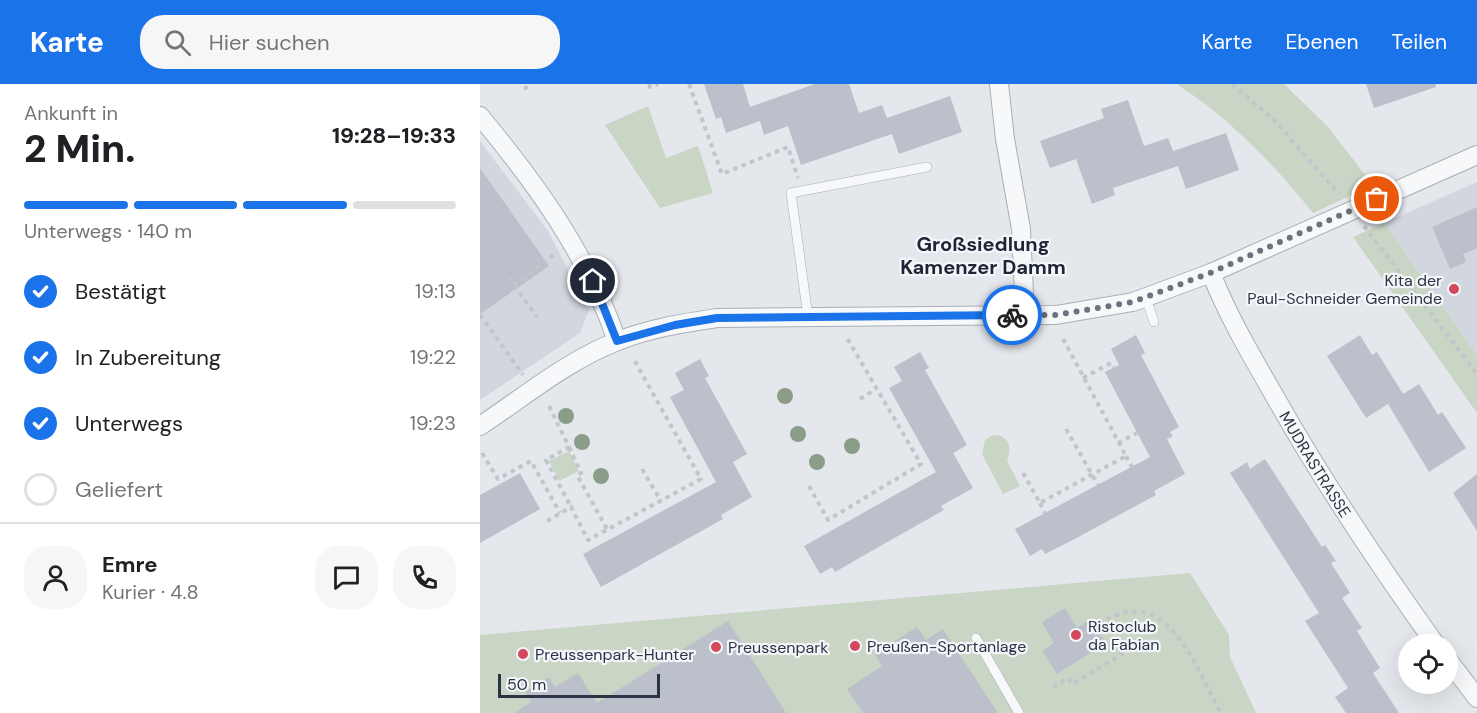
<!DOCTYPE html>
<html lang="de">
<head>
<meta charset="utf-8">
<style>
	:root { --surface:#fff; --page:#f6f6f6; --text:#202124; --muted:#757577; --line:#e0e0e0; --accent:#1a73e8 }
	body { margin:0; font-family:"DM Sans",sans-serif; background:var(--page); color:var(--text); height:100vh; display:flex; flex-direction:column; font-size:22px; white-space:nowrap }
	* { box-sizing:border-box; margin:0 }
	p { font-size:20px; color:var(--muted) }
	.icon { flex:none; width:33px; height:33px; fill:none; stroke:currentColor; stroke-width:2; stroke-linecap:round; stroke-linejoin:round }
	.map { position:relative; flex:1; overflow:hidden }
	.panel { display:flex; flex-direction:column; background:var(--surface); width:480px }
	.panel>* { flex:none }
	.controls { position:absolute; left:918px; top:550px; display:grid; gap:12px }
	.controls a { display:grid; place-items:center; width:60px; height:60px; border-radius:50%; background:var(--surface); box-shadow:0 6px 24px #0002; font-size:30px }
	.scale { position:absolute; left:18px; bottom:15px; width:162px; box-sizing:border-box; padding-left:6px; border:3px solid #2b3445; border-top:0; font-size:16px; line-height:21px; white-space:nowrap; color:#2b3445; -webkit-text-stroke:4px #f4f6f9; paint-order:stroke }
	.pin { position:absolute; display:grid; place-items:center; width:51px; height:51px; color:#fff; margin:-26px; border:3px solid #fff; border-radius:50%; box-shadow:0 2px 6px #0007 }
	.courier { position:absolute; display:grid; place-items:center; width:60px; height:60px; margin:-30px; border:4px solid #1a73e8; border-radius:50%; background:#fff; color:#222; box-shadow:0 2px 8px #0007 }
	.head em { font-style:normal; font-weight:800 }
	.head div { display:flex; flex-direction:column-reverse }
	.head { display:flex; align-items:center; justify-content:space-between; height:102px; padding:0 24px }
	h1 { font-size:39px; font-weight:800; line-height:45px }
	.bar { display:grid; grid-template-columns:repeat(4,1fr); gap:9px 6px; align-content:center; height:72px; padding:0 24px }
	.bar i { height:8px; border-radius:4px; background:var(--line) }
	.bar .active { background:var(--accent) }
	.bar p { grid-column:span 4 }
	.line { display:flex; align-items:center; gap:15px; padding:0 24px; border-top:2px solid var(--line) }
	.line div { flex:1 }
	.round { display:grid; place-items:center; flex:none; width:63px; height:63px; border-radius:24px; background:var(--page) }
	ol { padding:0 24px; list-style:none }
	li { display:flex; align-items:center; gap:18px; height:66px }
	li p { margin-inline-start:auto }
	li .icon { padding:6px; border-radius:50%; background:var(--accent); color:#fff; stroke-width:4 }
	li:last-child { color:var(--muted) }
	li i { width:33px; height:33px; border:3px solid var(--line); border-radius:50% }
	header { display:flex; align-items:center; gap:36px; box-sizing:border-box; height:84px; padding:0 30px; background:var(--accent); color:#fff }
	header strong { font-size:28px }
	nav { display:flex; gap:33px; margin-inline-start:auto; font-size:21px }
	.search { width:420px; height:54px; background:var(--page); display:flex; align-items:center; gap:15px; box-sizing:border-box; padding:0 21px; border-radius:24px; color:var(--muted); font-size:22px }
	main { display:flex; flex:1; min-height:0 }
	.map>svg:first-child { display:block }
	.built { fill:#d2d6de }
	.green { fill:#c9d6c5 }
	.building { fill:#bbc0ca }
	.lines { fill:none; stroke-linecap:round; stroke-linejoin:round }
	.lane-casing { stroke:#a9aeb7; stroke-width:10 }
	.street-casing { stroke:#a9aeb7; stroke-width:20 }
	.path { stroke:#c2c5cb; stroke-width:4; stroke-dasharray:4.5 4.5; stroke-linecap:butt }
	.lane { stroke:#f7f8fa; stroke-width:9 }
	.street { stroke:#f7f8fa; stroke-width:18 }
	.tree { fill:#899d89 }
	.done { stroke:#6c737f; stroke-width:6; stroke-dasharray:0 10.8 }
	.route { stroke:#1a73e8; stroke-width:8 }
	.poi-dot { fill:#d1495b; stroke:#f4f6f9; stroke-width:2 }
	.labels { text-anchor:middle; dominant-baseline:central; stroke-width:4.5; stroke-linejoin:round; paint-order:stroke }
	.poi-label { font-size:16px; fill:#2b3445; stroke:#f4f6f9; text-anchor:start }
	.street-label { font-size:16px; fill:#2b3445; stroke:#f4f6f9 }
	.quarter-label { font-size:20px; font-weight:bold; fill:#1d2536; stroke:#f4f6f9 }
</style>
</head>
<body>
<header>
<strong>Karte</strong>
<div class="search"><svg class="icon" aria-label="search" viewBox="0 0 24 24"><circle cx="10" cy="10" r="6"/><path d="M15 15l6 6"/></svg>Hier suchen</div>
<nav><a>Karte</a><a>Ebenen</a><a>Teilen</a></nav>
</header>
<main>
<section class="panel">
<div class="head"><div><h1>2 Min.</h1><p>Ankunft in</p></div><em>19:28–19:33</em></div>
<div class="bar"><i class="active"></i><i class="active"></i><i class="active"></i><i></i><p>Unterwegs · 140 m</p></div>
<ol>
<li><svg class="icon" aria-label="check" viewBox="0 0 24 24"><path d="M5 12l5 5 9-10"/></svg>Bestätigt<p>19:13</p></li>
<li><svg class="icon" aria-label="check" viewBox="0 0 24 24"><path d="M5 12l5 5 9-10"/></svg>In Zubereitung<p>19:22</p></li>
<li><svg class="icon" aria-label="check" viewBox="0 0 24 24"><path d="M5 12l5 5 9-10"/></svg>Unterwegs<p>19:23</p></li>
<li><i></i>Geliefert</li>
</ol>
<div class="line" style="height:108px"><a class="round"><svg class="icon" aria-label="person" viewBox="0 0 24 24"><circle cx="12" cy="8" r="4"/><path d="M4 21q1-7 8-7t8 7"/></svg></a><div><b>Emre</b><p>Kurier · 4.8</p></div><a class="round"><svg class="icon" aria-label="chat" viewBox="0 0 24 24"><path d="M4 5h16v11H9l-5 4z"/></svg></a><a class="round"><svg class="icon" aria-label="phone" viewBox="0 0 24 24"><path d="M5 4h4l2 5-3 2q2 4 5 5l2-3 5 2v4C11 20 4 13 5 4z"/></svg></a></div>
</section>
<div class="map">
<svg width="997" height="629" viewBox="0 0 997 629">
	<rect width="100%" height="100%" fill="#e4e7ec"/>
	<path class="built" d="M0 57 68 147 109 226 100 249 0 316Z
		M997 98V271L904 139Z"/>
	<path class="green" d="M697 0H804L848 43 893 101 833 129C793 79 751 36 697 0Z
		M168 22 186 74 218 62 233 109 180 124 125 41Z
		M904 139 997 271V329L873 153Z
		M513 351C530 351 532 364 527 377L540 402 523 410 502 370 505 356Z
		M89 367 99 387 79 397 69 377Z
		M710 489 749 551 750 573 776 629H0V551Z"/>
	<path class="building" d="M224 0H263L270 23 335 0H369L379 29 402 21 407 34 470 12 482 48 419 70 412 50 321 81 308 42 284 51 280 37 246 49 241 33 236 35Z
		M886 0H956V3L894 24Z
		M648 16 664 62 688 54 693 67 746 49 759 86 706 105 698 82 633 104 635 111 612 120 596 75 570 84 560 57 624 34 621 25Z
		M0 84 69 182 0 230Z
		M997 123V164L983 170 986 178 970 185 952 143Z
		M656 251 665 269 661 271 699 343 690 348 693 352 687 355 705 390 674 407 676 411 589 458 565 470 562 465 550 472 535 445 670 373 625 288 639 281 631 265Z
		M880 251 892 271 897 268 923 310 939 300 958 331 962 328 986 364 949 388 908 320 886 334 847 272Z
		M440 268 449 284 445 286 487 361 473 369 493 404 461 422 464 426 402 461 355 488 352 483 340 490 324 462 456 388 409 304 422 297 414 283Z
		M220 275 229 292 225 294 267 370 253 378 272 413 241 431 243 435 121 503 103 470 236 398 190 313 204 306 195 289Z
		M785 375 842 463 845 461 856 477 851 479 870 509 862 514 882 544 877 547 900 584 893 589 919 629H866L855 613 868 604 825 537 839 529 750 389 767 378 770 385Z
		M40 389 60 425 0 459V411Z
		M997 390V447L973 409Z
		M585 524 597 544 611 535 626 559 577 590 562 567 574 559 562 538Z
		M248 537 306 629H34L51 618 45 608 69 593 75 603 98 589 117 619Z
		M437 543 446 556 463 545 518 629H383L367 605 402 582 395 570Z"/>
	<g class="lines">
		<g class="lane-casing">
			<path id="lane" d="M666 214 674 238
				M328 233 311 109 447 83
				M496 554 539 629"/>
		</g>
		<g class="street-casing">
			<g id="street">
				<path d="M519 0 525 55 541 145 545 231"/>
				<path d="M0 32C57 101 108 171 137 257"/>
				<path id="s1" d="M731 189C748 232 771 271 794 311 843 398 898 480 956 561"/>
				<path d="M0 342C44 313 88 276 138 257 170 244 204 239 237 234L576 231 653 218 731 189 997 71"/>
				<path d="M968 576 997 614"/>
			</g>
		</g>
		<path class="path" d="M169 0 170 3 178 0
			M209 0 242 90 308 63 318 94
			M752 0 793 35 859 110
			M44 5 52 0
			M884 142 997 290
			M29 194 57 233
			M34 201 76 169
			M0 231 43 291
			M603 294 631 279 634 283
			M380 315 396 305
			M69 322 89 363 66 376 91 423
			M586 345 618 401
			M638 359 657 349
			M89 363 101 389 97 391 127 445
			M2 369 18 395 51 377 80 429
			M646 372 652 383
			M162 385 181 417
			M543 389 560 419 646 372 581 251
			M329 402 348 436 441 380 367 254
			M560 419 565 429
			M67 437 91 423 108 456 221 395 153 274
			M573 603 588 594 592 600 642 570 622 538C688 498 715 583 741 629"/>
		<use href="#lane" class="lane"/>
		<use href="#street" class="street"/>
	</g>
	<g class="tree">
		<circle cx="305" cy="312" r="8"/>
		<circle cx="86" cy="332" r="8"/>
		<circle cx="318" cy="350" r="8"/>
		<circle cx="102" cy="358" r="8"/>
		<circle cx="372" cy="362" r="8"/>
		<circle cx="337" cy="378" r="8"/>
		<circle cx="121" cy="392" r="8"/>
	</g>
	<g class="lines">
		<path class="done" d="M532 231H576L653 218 730 189 897 115"/>
		<path class="route" d="M113 197 137 257 195 241 237 234 532 231"/>
	</g>
	<g class="poi-dot">
		<circle cx="974" cy="205" r="6"/>
		<circle cx="596" cy="551" r="6"/>
		<circle cx="375" cy="562" r="6"/>
		<circle cx="236" cy="563" r="6"/>
		<circle cx="43" cy="570" r="6"/>
	</g>
	<g class="labels">
		<g class="poi-label">
			<text x="962" y="196" text-anchor="end">Kita der<tspan x="962" dy="18">Paul-Schneider Gemeinde</tspan></text>
			<text x="608" y="542">Ristoclub<tspan x="608" dy="18">da Fabian</tspan></text>
			<text x="387" y="562">Preußen-Sportanlage</text>
			<text x="248" y="563">Preussenpark</text>
			<text x="55" y="570">Preussenpark-Hunter</text>
		</g>
		<g class="street-label">
			<text stroke="none"><textPath href="#s1" startOffset="218">MUDRASTRASSE</textPath></text>
		</g>
		<g class="quarter-label">
			<text x="503" y="160">Großsiedlung<tspan x="503" dy="23">Kamenzer Damm</tspan></text>
		</g>
	</g>
</svg>
<div class="controls">
<a><svg class="icon" aria-label="locate" viewBox="0 0 24 24"><circle cx="12" cy="12" r="6"/><path d="M12 2v4M12 18v4M2 12h4M18 12h4"/></svg></a>
</div>
<div class="scale">50 m</div>
<div class="pin" style="left:897px;top:115px;background:#ea580c"><svg class="icon" aria-label="bag" viewBox="0 0 24 24"><path d="M5 8h14l-1 12H6zM9 8a3 3 0 0 1 6 0"/></svg></div>
<div class="pin" style="left:113px;top:197px;background:#1f2937"><svg class="icon" aria-label="home" viewBox="0 0 24 24"><path d="M3 11l9-7 9 7M6 9v11h12V9"/></svg></div>
<div class="courier" style="left:532px;top:231px"><svg class="icon" aria-label="bike" viewBox="0 0 24 24"><circle cx="6" cy="16" r="4"/><circle cx="18" cy="16" r="4"/><path d="M6 16l4-8h5l3 8M10 8l3 8H6M13 5h3"/></svg></div>
</div>
</main>
</body>
</html>
